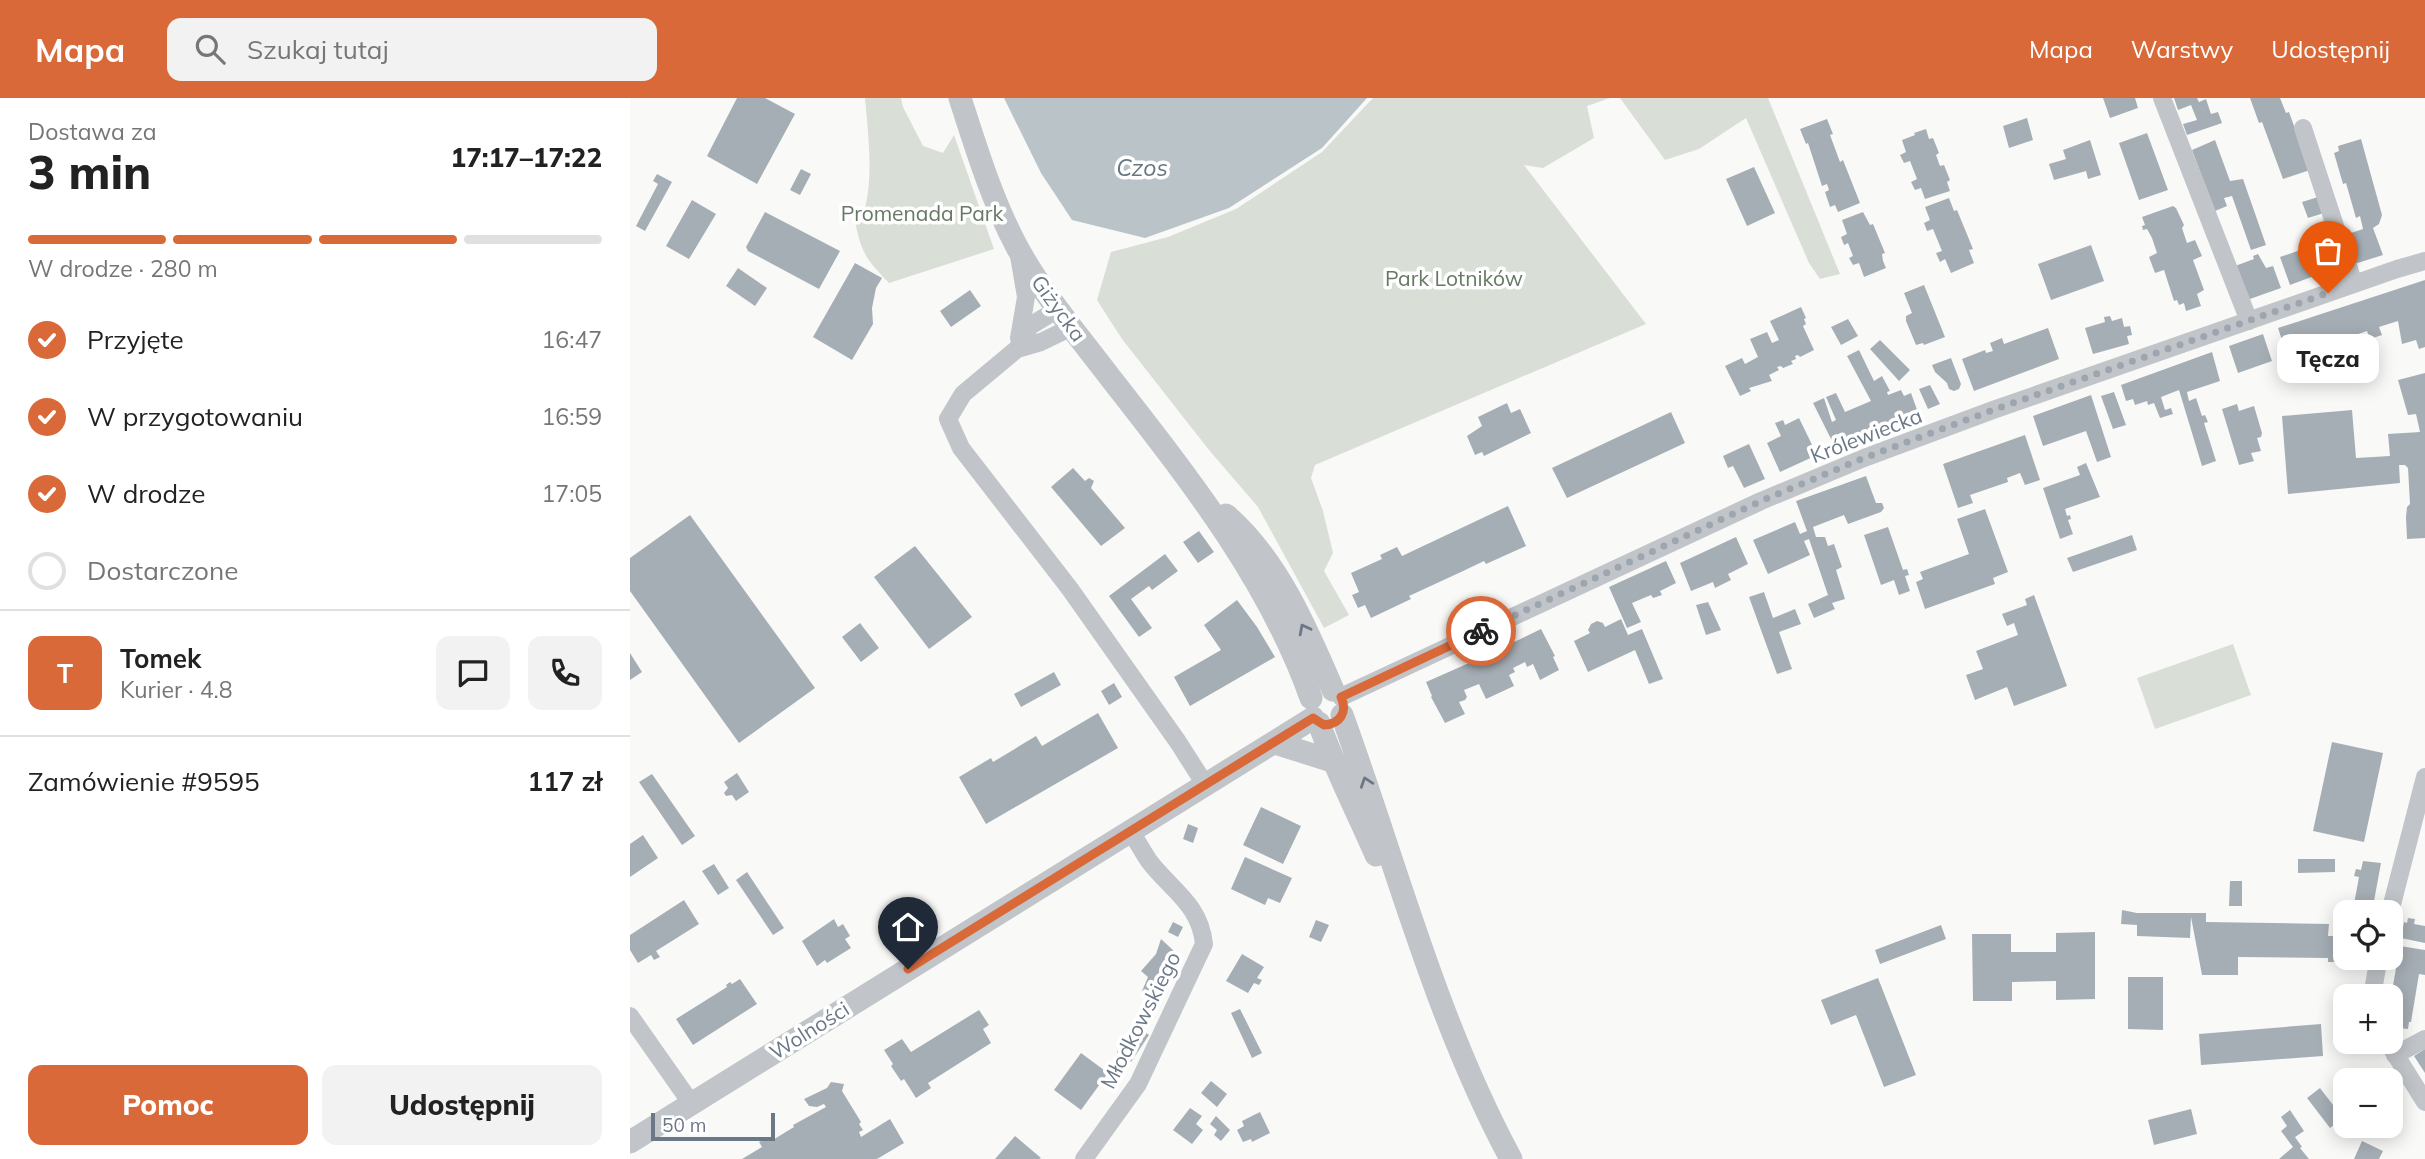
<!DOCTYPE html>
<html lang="pl">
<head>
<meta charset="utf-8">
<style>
	:root { --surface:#fff; --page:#f2f2f2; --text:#222; --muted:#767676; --line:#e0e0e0; --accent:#d96938 }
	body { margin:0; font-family:Mulish,sans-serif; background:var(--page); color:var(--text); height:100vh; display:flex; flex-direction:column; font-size:26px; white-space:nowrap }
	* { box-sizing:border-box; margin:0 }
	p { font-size:23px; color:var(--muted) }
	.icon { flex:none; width:38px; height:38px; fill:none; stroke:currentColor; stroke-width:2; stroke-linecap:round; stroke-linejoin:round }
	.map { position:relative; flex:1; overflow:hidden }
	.side { display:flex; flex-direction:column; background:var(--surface); width:630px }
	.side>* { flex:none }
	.buttons { position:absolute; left:1703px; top:802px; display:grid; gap:14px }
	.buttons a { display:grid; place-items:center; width:70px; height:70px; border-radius:14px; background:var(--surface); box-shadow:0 4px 18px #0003; font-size:35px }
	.scale { position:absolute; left:21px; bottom:18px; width:124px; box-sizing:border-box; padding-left:7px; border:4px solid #6b7887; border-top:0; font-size:19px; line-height:24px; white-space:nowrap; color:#6b7887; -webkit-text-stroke:5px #fff; paint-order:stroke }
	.pin { position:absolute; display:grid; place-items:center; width:60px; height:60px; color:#fff; margin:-72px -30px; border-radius:50% 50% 50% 0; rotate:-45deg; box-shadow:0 0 7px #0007 }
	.pin .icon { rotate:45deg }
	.courier { position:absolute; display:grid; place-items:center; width:70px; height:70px; margin:-35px; border:5px solid #d96938; border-radius:50%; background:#fff; color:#222; box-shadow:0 2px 9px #0007 }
	.bubble { position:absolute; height:49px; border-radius:14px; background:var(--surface); box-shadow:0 4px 18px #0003; font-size:23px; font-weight:800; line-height:49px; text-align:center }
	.head em { font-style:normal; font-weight:800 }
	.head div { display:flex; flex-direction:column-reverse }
	.head { display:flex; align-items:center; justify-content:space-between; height:119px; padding:0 28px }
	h1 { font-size:46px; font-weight:800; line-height:52px }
	.bar { display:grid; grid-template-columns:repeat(4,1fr); gap:10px 7px; align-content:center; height:84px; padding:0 28px }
	.bar i { height:9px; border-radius:5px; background:var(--line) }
	.bar .selected { background:var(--accent) }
	.bar p { grid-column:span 4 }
	.line { display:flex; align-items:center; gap:18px; padding:0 28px; border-top:2px solid var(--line) }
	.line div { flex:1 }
	.round { display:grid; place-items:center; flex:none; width:74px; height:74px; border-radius:14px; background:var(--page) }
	ol { padding:0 28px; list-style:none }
	li { display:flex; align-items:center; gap:21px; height:77px }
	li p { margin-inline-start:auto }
	li .icon { padding:7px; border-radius:50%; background:var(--accent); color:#fff; stroke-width:4 }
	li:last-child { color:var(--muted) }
	li i { width:38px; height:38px; border:4px solid var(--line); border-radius:50% }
	.action { display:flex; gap:14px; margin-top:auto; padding:14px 28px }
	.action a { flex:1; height:80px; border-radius:14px; background:var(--accent); color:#fff; font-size:28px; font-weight:800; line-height:80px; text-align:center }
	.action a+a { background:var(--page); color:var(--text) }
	header { display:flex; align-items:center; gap:42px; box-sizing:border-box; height:98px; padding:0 35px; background:var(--accent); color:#fff }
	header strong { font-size:33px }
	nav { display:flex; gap:38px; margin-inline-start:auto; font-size:24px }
	.search { width:490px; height:63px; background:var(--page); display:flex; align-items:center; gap:18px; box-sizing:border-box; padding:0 24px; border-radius:14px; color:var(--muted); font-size:26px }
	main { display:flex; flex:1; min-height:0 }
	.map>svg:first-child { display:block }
	.green { fill:#d9ded7 }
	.water { fill:#bac3c8 }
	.building { fill:#a6aeb5 }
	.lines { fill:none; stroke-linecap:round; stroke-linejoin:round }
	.minor { stroke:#c1c5c9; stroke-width:18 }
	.tertiary { stroke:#c1c5c9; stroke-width:23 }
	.oneway { stroke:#6b7887 }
	.done { stroke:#9da6af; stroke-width:7; stroke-dasharray:0 12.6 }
	.route { stroke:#d96938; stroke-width:9 }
	.labels { text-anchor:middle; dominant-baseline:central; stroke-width:7; stroke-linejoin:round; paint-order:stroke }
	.park-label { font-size:21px; fill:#677965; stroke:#fff }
	.street-label { font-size:21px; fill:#6b7887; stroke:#fff }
	.water-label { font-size:23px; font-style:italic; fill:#677881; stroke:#fff }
</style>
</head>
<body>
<header>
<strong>Mapa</strong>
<div class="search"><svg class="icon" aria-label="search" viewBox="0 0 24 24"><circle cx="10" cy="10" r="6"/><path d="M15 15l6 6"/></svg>Szukaj tutaj</div>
<nav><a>Mapa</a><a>Warstwy</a><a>Udostępnij</a></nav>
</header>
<main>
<section class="side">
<div class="head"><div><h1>3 min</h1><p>Dostawa za</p></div><em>17:17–17:22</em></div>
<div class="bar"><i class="selected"></i><i class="selected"></i><i class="selected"></i><i></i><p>W drodze · 280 m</p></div>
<ol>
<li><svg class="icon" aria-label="check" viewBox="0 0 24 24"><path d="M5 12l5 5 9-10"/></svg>Przyjęte<p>16:47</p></li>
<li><svg class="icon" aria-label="check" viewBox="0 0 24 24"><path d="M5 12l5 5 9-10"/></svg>W przygotowaniu<p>16:59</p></li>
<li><svg class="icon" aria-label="check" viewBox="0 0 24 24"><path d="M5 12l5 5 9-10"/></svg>W drodze<p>17:05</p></li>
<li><i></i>Dostarczone</li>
</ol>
<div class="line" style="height:126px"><b class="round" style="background:var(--accent);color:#fff">T</b><div><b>Tomek</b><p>Kurier · 4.8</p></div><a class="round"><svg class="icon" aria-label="chat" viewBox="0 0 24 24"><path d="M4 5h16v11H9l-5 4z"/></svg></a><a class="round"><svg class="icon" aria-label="phone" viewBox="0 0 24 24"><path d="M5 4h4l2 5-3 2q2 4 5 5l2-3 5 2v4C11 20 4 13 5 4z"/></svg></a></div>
<div class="line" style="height:91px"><div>Zamówienie #9595</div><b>117 zł</b></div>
<div class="action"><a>Pomoc</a><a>Udostępnij</a></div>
</section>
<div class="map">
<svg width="1795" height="1061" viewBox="0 0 1795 1061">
	<rect width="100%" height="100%" fill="#f9faf8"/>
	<path class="green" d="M235 0H271L273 9 293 48 313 55 324 37 364 151 259 185C234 159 231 154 224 118L234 114C244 78 238 37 235 0Z
		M743 0H980L957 8 964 40 913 70 894 67 1016 226 685 367 681 380 693 413 703 455 694 473 719 517 694 530 628 409 579 352 492 241 467 202 481 154 538 139 606 111 692 54Z
		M990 0H1138L1210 176 1190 181 1179 165 1116 20 1069 51 1035 62Z
		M1603 546 1621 597 1525 631 1507 580Z"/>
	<path class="water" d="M374 0H737L692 50 599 110 515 140 442 122 411 75Z"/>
	<path class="building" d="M107 0H135L165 16 127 86 77 58Z
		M1473 0H1505L1508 10 1480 20Z
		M1544 0H1567L1569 4 1576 1 1581 16 1588 14 1592 25 1557 37 1553 26 1567 22 1561 7 1548 12Z
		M1620 0H1650L1656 15 1659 14 1680 72 1653 81 1632 24 1629 25Z
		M1397 20 1403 42 1379 50 1373 28Z
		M1197 21 1203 36 1200 37 1210 64 1213 62 1230 105 1208 114 1205 107 1200 109 1195 94 1199 92 1197 86 1192 88 1178 45 1176 46 1170 31Z
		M1296 31 1299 41 1303 40 1309 55 1306 57 1310 68 1314 67 1320 82 1317 84 1320 93 1295 101 1291 90 1285 92 1281 84 1287 81 1280 63 1274 65 1270 57 1276 54 1272 42 1285 37 1284 35Z
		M1517 35 1538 92 1509 102 1489 45Z
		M1731 41 1752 117 1749 126 1743 130 1753 157 1721 167 1712 138 1733 131 1730 118 1726 120 1716 85 1713 86 1704 55 1709 53 1708 48Z
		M1460 42 1471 77 1458 81 1456 73 1424 82 1419 66 1436 61 1433 52Z
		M1585 42 1600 83 1613 81 1636 147 1621 152 1602 98 1594 100 1597 108 1585 113 1562 52Z
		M1124 69 1145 115 1117 128 1096 81Z
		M171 71 181 76 170 97 160 92Z
		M27 76 42 84 15 133 6 128 28 86 23 83Z
		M1688 99 1694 115 1678 120 1672 104Z
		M1319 100 1324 113 1327 112 1343 151 1339 152 1344 165 1321 175 1315 161 1310 164 1306 155 1312 153 1303 131 1297 133 1294 125 1300 122 1295 109Z
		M62 102 86 116 59 161 36 148Z
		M1543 108 1546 110 1554 127 1552 130 1557 145 1565 142 1572 158 1563 162 1574 192 1567 196 1571 208 1556 213 1554 205 1549 207 1547 202 1544 203 1534 172 1525 175 1519 159 1527 155 1522 140 1517 131 1513 132 1512 128 1515 127 1512 119Z
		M135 114 210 153 189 191 118 153 116 149Z
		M1233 114 1240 127 1243 126 1255 155 1252 156 1253 163 1256 170 1234 179 1229 165 1223 167 1219 160 1223 158 1218 145 1214 147 1211 139 1217 136 1212 122Z
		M1702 141 1711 168 1660 187 1650 159Z
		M1461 147 1474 183 1421 202 1408 166Z
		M1628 156 1636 170 1643 168 1651 190 1617 202 1605 168 1624 161 1623 158Z
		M225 165 252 180 246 190 242 210 243 226 222 262 183 239Z
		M108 170 137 190 125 208 96 188Z
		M1795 182V249L1789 251 1786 242 1772 246 1768 223 1749 229 1752 237 1740 241 1737 233 1658 260 1648 230Z
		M1294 187 1315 239 1294 247 1293 245 1286 247 1276 223V218L1282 215 1274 195Z
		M340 192 351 208 321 229 310 213Z
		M1171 209 1176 220 1174 221 1176 226 1173 228 1184 252 1170 259 1168 257 1165 258 1166 261 1161 263 1163 266 1153 270 1151 268 1147 269 1149 272 1139 277 1142 283 1119 290 1121 293 1110 298 1095 268 1112 260 1115 266 1128 259 1120 241 1137 234 1142 245 1149 242 1140 223Z
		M1480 218 1482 223 1492 220 1494 229 1500 228 1502 237 1497 238 1499 246 1463 256 1455 230 1475 224 1474 219Z
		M1218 221 1228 238 1211 247 1201 229Z
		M1418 230 1429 261 1344 293 1332 261 1355 252 1356 255 1363 253 1360 245 1372 240 1374 246Z
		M1633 236 1642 263 1608 275 1599 248Z
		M1250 242 1280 272 1269 283 1240 251Z
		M1229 252 1244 283 1252 278 1260 293 1257 294 1258 297 1271 292 1274 298 1281 295 1290 320 1205 349 1183 305 1194 300 1202 324 1206 322 1196 299 1206 295 1215 314 1241 303 1217 258Z
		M1582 254 1590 283 1557 294 1559 303 1566 300 1572 318 1575 317 1578 324 1574 325 1586 363 1572 368 1549 292 1531 299 1535 312 1541 310 1543 316 1530 320 1524 305 1518 307 1517 303 1505 307 1503 301 1496 303 1491 287Z
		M1321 260 1331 286 1329 291 1324 293 1319 291 1317 285 1305 274 1302 267Z
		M1795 275V440L1777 441 1776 419 1777 409 1780 406 1778 370 1775 367H1769L1770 385 1658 396 1652 318 1722 312 1726 360 1760 358 1758 336 1790 334 1786 316 1778 317 1768 282Z
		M1300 287 1310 306 1298 311 1289 291Z
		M1484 294 1496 327 1483 331 1471 298Z
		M1461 297 1481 359 1467 364 1456 333 1413 348 1403 318Z
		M877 305 881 315 890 311 901 335 854 358 852 354 845 357 837 338 852 328 848 319Z
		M1607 306 1609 313 1624 308 1632 335 1631 339 1627 340 1631 353 1621 355 1624 363 1609 367 1592 311Z
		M1041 314 1055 345 937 400 922 370Z
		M1169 320 1187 357 1150 374 1137 345 1151 338 1145 325 1153 322 1155 327Z
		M1395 337 1410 382 1395 387 1390 375 1377 380 1378 384 1340 397 1343 405 1328 410 1313 366Z
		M1119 346 1135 381 1114 390 1103 368 1098 370 1093 358Z
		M1456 365 1470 399 1435 411 1437 418 1440 417 1441 421 1438 422 1443 436 1430 441 1413 390 1450 377 1447 369Z
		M443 370 455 383 459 380 464 383 461 390 495 430 471 448 421 389Z
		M1236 378 1246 405H1252L1254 410 1251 414 1218 426 1214 417 1183 429 1186 439H1195L1198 448 1204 446 1212 469 1206 472 1215 501 1202 505 1205 511 1184 520 1178 506 1198 497 1179 441 1174 443 1180 457 1138 476 1123 442 1165 424 1170 436 1177 433 1166 403Z
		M878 408 896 448 856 466 854 463 831 474 779 498 781 501 741 520 735 507 728 510 722 497 729 494 721 475 752 461 750 457 767 449 772 458Z
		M1355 411 1378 474 1363 480 1365 486 1295 511 1286 484 1293 481 1290 474 1339 456 1327 421Z
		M60 417 185 590 109 645 0 493V460Z
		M1258 429 1273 472 1277 471 1279 477 1275 478 1280 493 1269 497 1264 482 1251 487 1234 437Z
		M569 433 584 454 568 465 553 444Z
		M1502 437 1507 452 1443 474 1437 460Z
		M1106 439 1118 466 1098 476 1101 482 1085 490 1083 484 1061 493 1050 465Z
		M285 448 342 519 299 551 244 479Z
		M535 456 548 473 522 492 519 488 501 501 522 530 509 539 479 498Z
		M1036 463 1046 485 1030 493 1032 497 1023 500 1021 497 1002 505 1011 524 997 530 979 489Z
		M1134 494 1143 520 1165 511 1171 526 1149 534 1162 571 1147 576 1119 499Z
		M1404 497 1437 588 1384 608 1377 589 1345 602 1336 577 1353 571 1346 553 1388 537 1384 525 1377 528 1372 516 1397 507 1395 501Z
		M607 502 627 529 645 559 560 608 544 579 591 552 574 527Z
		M1078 504 1091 532 1076 537 1066 507Z
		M991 521 998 537 1012 531 1033 581 1019 586 1005 552 958 574 944 543 960 535 958 532 961 526 967 523 973 525 975 529Z
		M230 525 249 550 231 564 212 539Z
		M911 531 925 558 923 559 929 572 910 582 903 566 897 569 895 564 883 570 885 574 879 577 884 588 856 601 849 586 834 592 837 599 835 602 829 604 835 616 815 625 801 599 802 598 796 584 839 565 838 562 866 549 868 552Z
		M0 555 12 574 0 582Z
		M424 574 431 587 391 609 384 596Z
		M484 585 492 599 479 607 471 593Z
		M468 615 488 650 356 726 329 679 361 660 363 664 406 638 412 648Z
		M1702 644 1753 655 1734 744 1683 733Z
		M107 675 119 694 106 703 102 697 96 698 94 695 98 690 94 684Z
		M22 676 65 738 52 747 9 684Z
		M631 709 671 728 653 766 613 747Z
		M558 726 568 730 563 745 553 741Z
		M13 737 28 760 0 779V746Z
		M615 759 662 780 650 805 638 800 635 807 601 791Z
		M1668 761H1705V774L1668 775Z
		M1733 763 1751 765 1742 814H1722L1719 812 1720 805 1724 806 1729 779 1724 778 1726 771 1731 772Z
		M84 766 99 790 88 797 72 773Z
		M117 774 154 830 143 837 106 782Z
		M1600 783H1612V808H1599Z
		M54 802 69 826 26 853 30 859 24 862 21 857 8 865 0 852V837Z
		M1492 812 1507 815H1576V824L1699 826 1698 838H1715V859H1730L1729 864H1698V860L1608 859V877H1572L1561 819 1560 840 1507 838V827L1491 826Z
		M1778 820 1785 821 1784 826 1795 828V845L1771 840 1774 824 1777 825Z
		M204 821 208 829 213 826 220 838 215 841 221 850 197 865 195 862 187 868 172 843Z
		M686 822 699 827 691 844 679 839Z
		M543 824 553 829 548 839 538 834Z
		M1311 827 1316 841 1250 866 1245 852Z
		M1465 834V901L1426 902V883L1382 884V903H1343L1342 836H1381V854H1426V835Z
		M531 841 544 853 540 864 532 873 535 876 527 898 512 893 518 879 511 873 526 856Z
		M1770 848 1795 852V877L1789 876 1781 924H1779L1778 931 1769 930 1760 921V904Z
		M612 856 634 869 627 880 632 882 629 887 624 885 618 895 596 883Z
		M1498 879H1533V932L1498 931Z
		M1248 880 1286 977 1254 989 1226 917 1201 927 1191 902Z
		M110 881 127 906 63 947 46 921 97 889 96 887 100 884 102 886Z
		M610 911 632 955 622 960 601 915Z
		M349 912 359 927 353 931 361 945 298 985 301 990 286 1000 274 981 271 983 261 968 263 966 254 952 272 941 281 954Z
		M1691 926 1693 958 1571 967 1569 936Z
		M506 927 519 937 501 964 487 954Z
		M1795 951V975L1784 958Z
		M451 955 478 975 451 1012 424 992Z
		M581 983 597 996 587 1009 571 995Z
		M201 984 214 986 212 993 231 1024 229 1026 233 1032 229 1034 231 1039 260 1021 274 1045 247 1061H112L132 1049 129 1044 139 1039 141 1043 164 1029 163 1027 196 1009 194 1006 187 1009 179 1008 174 1001 197 990Z
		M1690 990 1713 1020 1700 1030 1677 1000Z
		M560 1010 572 1018 566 1026 573 1032 562 1046 543 1032Z
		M1561 1011 1567 1036 1524 1047 1518 1022Z
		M1660 1012 1674 1033 1665 1039 1672 1049 1670 1050 1679 1061H1649L1663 1049 1651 1033 1657 1028 1651 1019Z
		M630 1014 640 1035 622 1044 621 1041 613 1044 607 1032 614 1028 612 1023Z
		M586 1018 600 1032 591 1043 584 1037 587 1032 580 1026Z
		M385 1038 411 1060 409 1061H365Z
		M1732 1043 1753 1053 1749 1061H1724Z"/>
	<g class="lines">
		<path class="minor" d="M1532 0 1619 223
			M1673 30 1724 186
			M389 158 396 199 389 240
			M428 211 400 228 387 251 333 296 318 321 331 350 440 491 548 644 576 688
			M387 251 411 244 442 229
			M711 599 1131 403 1234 360 1363 312 1767 171 1795 163
			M1760 814 1795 679
			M1742 898 1749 859
			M0 918 61 1005
			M1757 943 1795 1004
			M1765 957 1795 941
			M454 1061 508 986 574 846C570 806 541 792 519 763 513 754 507 743 501 734"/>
		<path class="tertiary" d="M330 0C346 50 362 102 387 149 412 195 447 236 479 278 557 378 638 479 681 600
			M596 417C647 461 677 531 703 592
			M712 617C766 765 806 922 881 1061
			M689 625C705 671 727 713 746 757
			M645 645 702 663
			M0 1044 683 620"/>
	</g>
	<defs><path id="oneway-chevron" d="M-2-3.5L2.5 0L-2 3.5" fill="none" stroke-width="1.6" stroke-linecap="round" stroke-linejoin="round" transform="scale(1.75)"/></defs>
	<g class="oneway">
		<use href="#oneway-chevron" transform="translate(674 531) rotate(-117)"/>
		<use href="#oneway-chevron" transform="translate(736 684) rotate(-109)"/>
	</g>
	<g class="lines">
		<path class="done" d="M851 533 1131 403 1234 360 1363 312 1698 195"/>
		<path class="route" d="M278 871 683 620 694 627C710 626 718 614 711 599L851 533"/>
	</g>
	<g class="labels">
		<g class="park-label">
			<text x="292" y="115">Promenada Park</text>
			<text x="824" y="180">Park Lotników</text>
		</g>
		<g class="street-label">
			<text transform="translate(429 210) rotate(54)">Giżycka</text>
			<text transform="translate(1236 337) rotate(-21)">Królewiecka</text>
			<text transform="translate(510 922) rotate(-63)">Młodkowskiego</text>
			<text transform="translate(179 932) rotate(-32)">Wolności</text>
		</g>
		<g class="water-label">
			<text x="512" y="69">Czos</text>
		</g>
	</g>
</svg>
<div class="buttons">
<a><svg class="icon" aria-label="locate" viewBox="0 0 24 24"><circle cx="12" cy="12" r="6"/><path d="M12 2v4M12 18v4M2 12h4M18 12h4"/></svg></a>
<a>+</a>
<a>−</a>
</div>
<div class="scale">50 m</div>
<div class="pin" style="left:1698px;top:195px;background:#ea580c"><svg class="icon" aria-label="bag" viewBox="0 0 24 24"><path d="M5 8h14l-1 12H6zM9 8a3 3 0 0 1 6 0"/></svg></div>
<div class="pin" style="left:278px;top:871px;background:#1f2937"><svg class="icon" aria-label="home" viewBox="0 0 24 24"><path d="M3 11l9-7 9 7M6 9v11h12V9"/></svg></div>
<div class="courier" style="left:851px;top:533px"><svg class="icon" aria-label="bike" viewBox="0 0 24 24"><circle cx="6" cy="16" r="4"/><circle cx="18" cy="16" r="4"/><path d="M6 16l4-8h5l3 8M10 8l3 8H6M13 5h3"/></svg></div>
<div class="bubble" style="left:1647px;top:236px;width:102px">Tęcza</div>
</div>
</main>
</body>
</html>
